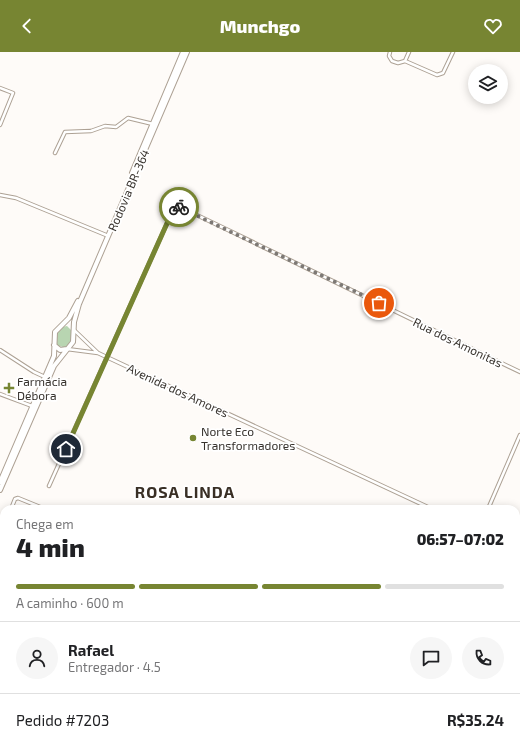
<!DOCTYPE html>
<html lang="pt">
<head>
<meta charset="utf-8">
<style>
	:root { --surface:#fff; --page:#f6f6f6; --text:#202124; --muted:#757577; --line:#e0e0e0; --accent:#778532 }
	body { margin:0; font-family:"Exo 2",sans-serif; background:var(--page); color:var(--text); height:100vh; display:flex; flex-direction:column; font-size:15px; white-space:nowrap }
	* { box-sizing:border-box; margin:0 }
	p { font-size:13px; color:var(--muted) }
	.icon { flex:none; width:22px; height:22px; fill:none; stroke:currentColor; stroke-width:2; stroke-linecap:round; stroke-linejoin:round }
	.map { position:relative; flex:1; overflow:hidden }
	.side { position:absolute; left:0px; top:453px; width:520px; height:248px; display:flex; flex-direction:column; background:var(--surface); border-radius:12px 12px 0 0; box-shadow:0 2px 10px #0003 }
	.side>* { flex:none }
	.buttons { position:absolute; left:468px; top:12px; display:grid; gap:8px }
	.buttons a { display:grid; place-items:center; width:40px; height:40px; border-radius:50%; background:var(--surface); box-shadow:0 2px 10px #0003; font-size:20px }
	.pin { position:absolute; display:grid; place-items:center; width:34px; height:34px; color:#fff; margin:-17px; border:2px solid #fff; border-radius:50%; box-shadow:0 1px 4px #0007 }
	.courier { position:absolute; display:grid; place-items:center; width:40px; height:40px; margin:-20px; border:3px solid #778532; border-radius:50%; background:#fff; color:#222; box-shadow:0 1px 5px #0007 }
	.overview em { font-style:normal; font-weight:800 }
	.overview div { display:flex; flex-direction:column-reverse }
	.overview { display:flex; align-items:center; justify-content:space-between; height:68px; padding:0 16px }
	h1 { font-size:26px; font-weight:800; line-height:30px }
	.bar { display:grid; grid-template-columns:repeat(4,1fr); gap:6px 4px; align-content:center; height:48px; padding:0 16px }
	.bar i { height:5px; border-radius:3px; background:var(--line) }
	.bar .selected { background:var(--accent) }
	.bar p { grid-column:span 4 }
	.line { display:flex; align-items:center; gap:10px; padding:0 16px; border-top:1px solid var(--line) }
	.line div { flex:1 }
	.round { display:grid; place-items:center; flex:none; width:42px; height:42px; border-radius:21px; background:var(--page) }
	header { display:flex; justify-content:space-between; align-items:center; height:52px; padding:0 16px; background:var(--accent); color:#fff; font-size:18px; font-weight:800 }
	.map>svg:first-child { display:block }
	.green { fill:#b8d5b1 }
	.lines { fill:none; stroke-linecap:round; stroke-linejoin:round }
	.minor-casing { stroke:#ada194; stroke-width:4.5 }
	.trunk-casing { stroke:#ada194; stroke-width:6 }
	.minor { stroke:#fff; stroke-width:2.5 }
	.trunk { stroke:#fff; stroke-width:4 }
	.done { stroke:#7d7975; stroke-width:4; stroke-dasharray:0 7.2 }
	.route { stroke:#778532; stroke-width:5 }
	.poi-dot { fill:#778532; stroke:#fff; stroke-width:1.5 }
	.labels { text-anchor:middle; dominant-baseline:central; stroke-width:3.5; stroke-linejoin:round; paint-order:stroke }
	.street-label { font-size:12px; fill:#38332e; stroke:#fff }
	.poi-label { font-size:12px; fill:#38332e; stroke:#fff; text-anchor:start }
	.district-label { font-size:16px; font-weight:bold; letter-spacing:1px; fill:#392f25; stroke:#fff }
</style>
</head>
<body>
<header><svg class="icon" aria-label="back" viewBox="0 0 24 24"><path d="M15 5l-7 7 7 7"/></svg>Munchgo<svg class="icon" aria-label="heart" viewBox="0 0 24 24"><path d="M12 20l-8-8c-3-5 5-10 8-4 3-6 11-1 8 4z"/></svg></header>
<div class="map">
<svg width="520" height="701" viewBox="0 0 520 701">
	<rect width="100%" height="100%" fill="#fefbf8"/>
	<path class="green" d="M67 274 73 280 72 290 66 296 56 293V282L62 275Z"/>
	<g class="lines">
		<g class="minor-casing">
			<path id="minor" d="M390 0 389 4 392 9 398 11 405 9
				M409 0 405 9 437 23 443 21 453 0
				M0 36 13 41 0 73
				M55 101 65 80 91 79 105 74 116 75 128 66 153 72
				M0 143 16 146 106 183
				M74 278 98 301 432 457
				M67 297 98 301
				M0 298 34 320 45 325
				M0 342 32 354
				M49 434 173 158 176 155H180L228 178 520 320
				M11 457 15 447 18 446 45 457
				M488 457 520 383
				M0 483 4 473
				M0 485 4 487
				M0 596 4 588
				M0 596 4 598
				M98 697 107 701
				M215 697 224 701
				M227 697 235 701
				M9 701 11 697
				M85 701 87 697
				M165 701 167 697
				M247 701 249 697
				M327 701 329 697"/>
		</g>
		<g class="trunk-casing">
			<path id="trunk" d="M132 121 183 0
				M54 293 60 298 67 297
				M0 430 54 304 55 280 69 266 78 249
				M0 438 54 314 73 290 74 270 79 252 187 0"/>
		</g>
		<use href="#minor" class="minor"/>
		<use href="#trunk" class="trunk"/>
	</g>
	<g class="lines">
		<path class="done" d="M179 155 379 251"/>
		<path class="route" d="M66 397 173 158 179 155"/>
	</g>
	<g class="poi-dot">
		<path d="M7 330h4v4h4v4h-4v4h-4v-4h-4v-4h4z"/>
		<circle cx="193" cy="386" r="4"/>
	</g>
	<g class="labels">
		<g class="street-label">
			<text transform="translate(128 138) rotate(-67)">Rodovia BR-364</text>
			<text transform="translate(458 290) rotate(26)">Rua dos Amonitas</text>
			<text transform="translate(178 338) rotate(25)">Avenida dos Amores</text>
		</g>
		<g class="poi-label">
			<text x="17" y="329">Farmácia<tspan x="17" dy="14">Débora</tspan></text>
			<text x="201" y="379">Norte Eco<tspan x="201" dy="14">Transformadores</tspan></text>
		</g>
		<g class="district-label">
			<text x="185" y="439">ROSA LINDA</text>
		</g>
	</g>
</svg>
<div class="buttons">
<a><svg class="icon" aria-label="layers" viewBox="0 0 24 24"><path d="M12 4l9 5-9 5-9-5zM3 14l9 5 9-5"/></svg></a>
</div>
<div class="pin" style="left:379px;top:251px;background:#ea580c"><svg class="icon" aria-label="bag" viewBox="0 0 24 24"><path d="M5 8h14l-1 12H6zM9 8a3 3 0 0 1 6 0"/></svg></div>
<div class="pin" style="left:66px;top:397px;background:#1f2937"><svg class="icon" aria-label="home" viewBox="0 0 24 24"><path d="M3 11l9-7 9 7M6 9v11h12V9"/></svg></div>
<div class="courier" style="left:179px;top:155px"><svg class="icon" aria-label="bike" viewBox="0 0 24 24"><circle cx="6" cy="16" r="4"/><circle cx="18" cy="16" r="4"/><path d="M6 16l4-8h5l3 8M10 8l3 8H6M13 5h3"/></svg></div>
<section class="side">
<div class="overview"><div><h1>4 min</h1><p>Chega em</p></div><em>06:57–07:02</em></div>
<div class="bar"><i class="selected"></i><i class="selected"></i><i class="selected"></i><i></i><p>A caminho · 600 m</p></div>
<div class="line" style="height:72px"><a class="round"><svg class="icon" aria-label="person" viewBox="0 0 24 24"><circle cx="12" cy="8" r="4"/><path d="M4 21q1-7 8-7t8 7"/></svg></a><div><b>Rafael</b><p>Entregador · 4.5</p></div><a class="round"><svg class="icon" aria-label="chat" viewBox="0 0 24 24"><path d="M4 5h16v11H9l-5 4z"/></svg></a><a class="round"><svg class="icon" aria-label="phone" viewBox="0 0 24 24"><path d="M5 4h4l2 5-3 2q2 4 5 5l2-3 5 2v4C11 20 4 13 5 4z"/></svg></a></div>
<div class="line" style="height:52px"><div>Pedido #7203</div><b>R$35.24</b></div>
</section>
</div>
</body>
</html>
